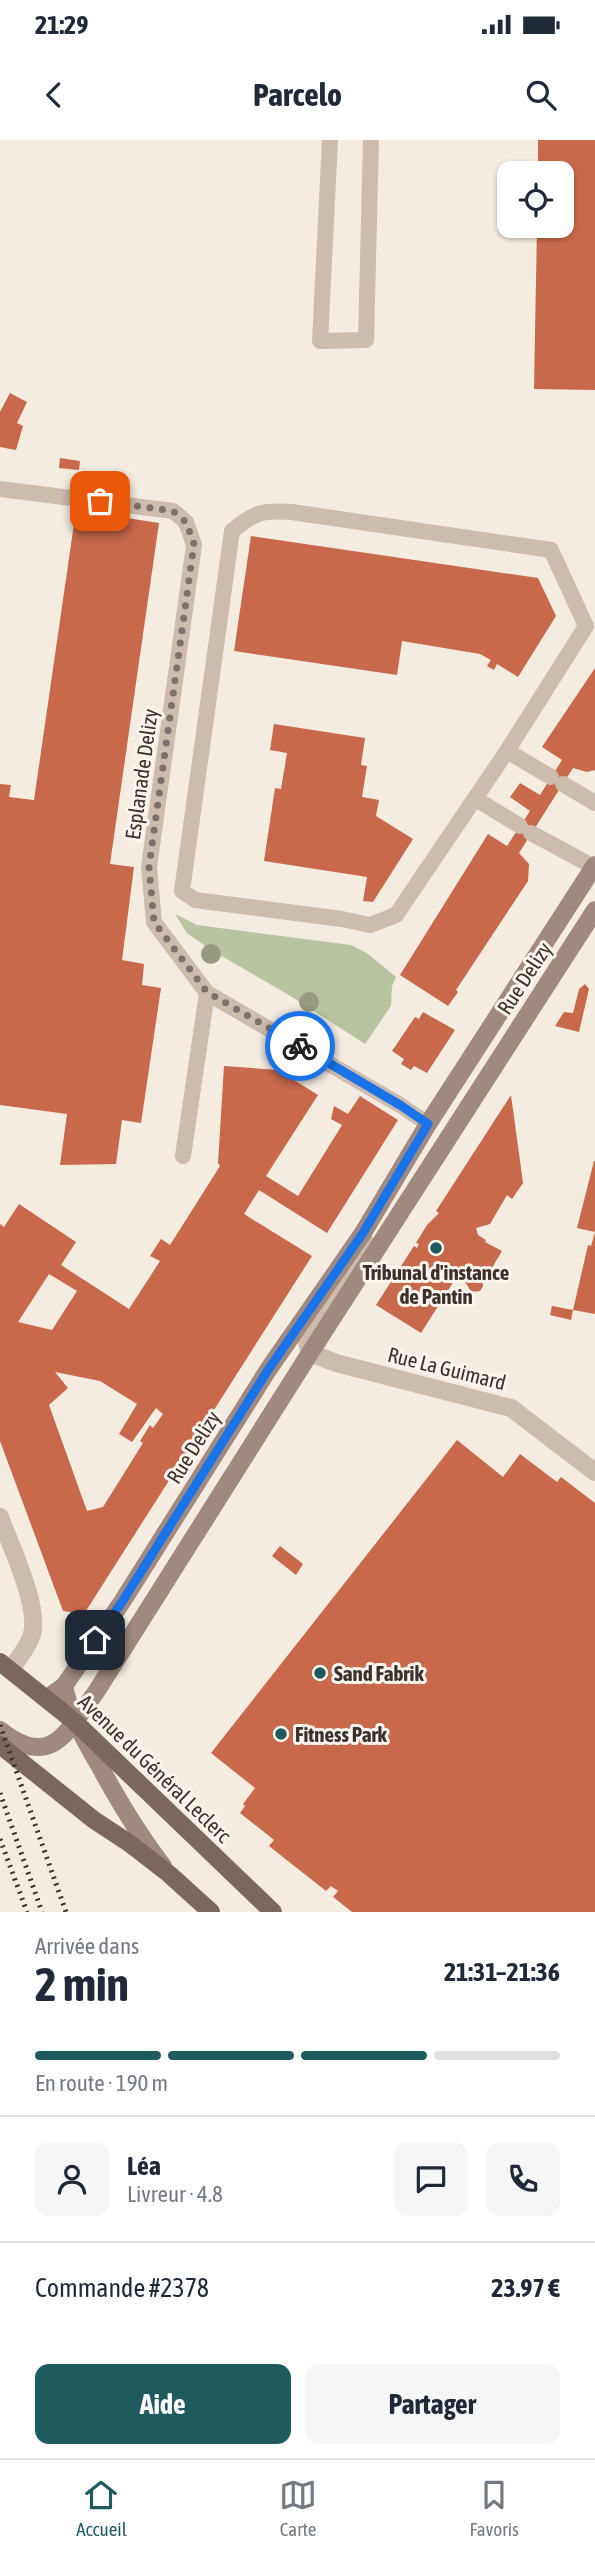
<!DOCTYPE html>
<html lang="fr">
<head>
<meta charset="utf-8">
<style>
	:root { --surface:#fff; --page:#f6f6f7; --text:#1f2937; --muted:#747a83; --line:#e0e1e3; --accent:#1f5a5e }
	body { margin:0; font-family:"Asap Condensed",sans-serif; background:var(--page); color:var(--text); height:100vh; display:flex; flex-direction:column; font-size:26px; white-space:nowrap }
	* { box-sizing:border-box; margin:0 }
	p { font-size:23px; color:var(--muted) }
	.icon { flex:none; width:38px; height:38px; fill:none; stroke:currentColor; stroke-width:2; stroke-linecap:round; stroke-linejoin:round }
	.map { position:relative; height:1772px; overflow:hidden }
	.details { display:flex; flex-direction:column; background:var(--surface); flex:1 }
	.details>* { flex:none }
	.tools { position:absolute; left:497px; top:21px; display:grid; gap:14px }
	.tools a { display:grid; place-items:center; width:77px; height:77px; border-radius:14px; background:var(--surface); box-shadow:0 2px 5px #0004; font-size:35px }
	.pin { position:absolute; display:grid; place-items:center; width:60px; height:60px; color:#fff; margin:-30px; border-radius:14px; box-shadow:0 4px 10px #0006 }
	.courier { position:absolute; display:grid; place-items:center; width:70px; height:70px; margin:-35px; border:5px solid #1a73e8; border-radius:50%; background:#fff; color:#222; box-shadow:0 2px 9px #0007 }
	.head em { font-style:normal; font-weight:700 }
	.head div { display:flex; flex-direction:column-reverse }
	.head { display:flex; align-items:center; justify-content:space-between; height:119px; padding:0 35px }
	h1 { font-size:46px; font-weight:700; line-height:52px }
	.bar { display:grid; grid-template-columns:repeat(4,1fr); gap:10px 7px; align-content:center; height:84px; padding:0 35px }
	.bar i { height:9px; border-radius:5px; background:var(--line) }
	.bar .on { background:var(--accent) }
	.bar p { grid-column:span 4 }
	.line { display:flex; align-items:center; gap:18px; padding:0 35px; border-top:2px solid var(--line) }
	.line div { flex:1 }
	.round { display:grid; place-items:center; flex:none; width:74px; height:74px; border-radius:14px; background:var(--page) }
	.primary-button { display:flex; gap:14px; margin-top:auto; padding:14px 35px }
	.primary-button a { flex:1; height:80px; border-radius:14px; background:var(--accent); color:#fff; font-size:28px; font-weight:700; line-height:80px; text-align:center }
	.primary-button a+a { background:var(--page); color:var(--text) }
	.status { display:flex; justify-content:space-between; align-items:center; height:49px; padding:0 35px; background:var(--surface); direction:ltr }
	.status svg { height:19px; fill:currentColor }
	header { display:flex; justify-content:space-between; align-items:center; height:91px; padding:0 35px; background:var(--surface); font-size:32px; font-weight:700 }
	.tabs { display:flex; justify-content:space-around; align-items:center; height:98px; border-top:2px solid var(--line); background:var(--surface); font-size:19px; color:var(--muted) }
	.tabs a { display:grid; justify-items:center; gap:4px }
	.tabs .on { color:var(--accent) }
	.map>svg:first-child { display:block }
	.green { fill:#b8c4a0 }
	.building { fill:#c8694b; fill-rule:evenodd }
	.lines { fill:none; stroke-linecap:round; stroke-linejoin:round }
	.service { stroke:#cdbbac; stroke-width:16 }
	.minor { stroke:#cdbbac; stroke-width:18 }
	.secondary { stroke:#a18a7d; stroke-width:18 }
	.primary { stroke:#7d675c; stroke-width:18 }
	.rail { stroke:#3b302b; stroke-width:5; stroke-dasharray:2 5; stroke-linecap:butt }
	.tree { fill:#969b7f }
	.done { stroke:#7c716b; stroke-width:7; stroke-dasharray:0 12.6 }
	.route { stroke:#1a73e8; stroke-width:9 }
	.poi-dot { fill:#1f5a5e; stroke:#fbf5ee; stroke-width:2.5 }
	.labels { text-anchor:middle; dominant-baseline:central; stroke-width:6; stroke-linejoin:round; paint-order:stroke }
	.street-label { font-size:21px; fill:#3b302b; stroke:#fbf5ee }
	.poi-label { font-size:21px; font-weight:bold; fill:#3b302b; stroke:#fbf5ee; text-anchor:start }
</style>
</head>
<body>
<div class="status"><b>21:29</b><svg viewBox="0 0 49 12"><path d="M0 12V9h3v3zM5 12V6h3v6zM10 12V3h3v9zM15 12V0h3v12zM26 1h20v11H26zM47 4h2v5h-2z"/></svg></div>
<header><svg class="icon" aria-label="back" viewBox="0 0 24 24"><path d="M15 5l-7 7 7 7"/></svg>Parcelo<svg class="icon" aria-label="search" viewBox="0 0 24 24"><circle cx="10" cy="10" r="6"/><path d="M15 15l6 6"/></svg></header>
<div class="map">
<svg width="595" height="1772" viewBox="0 0 595 1772">
	<rect width="100%" height="100%" fill="#f4ebe1"/>
	<path class="green" d="M175 774 197 785 351 805 367 813 396 837 392 846 391 866 365 904 292 857 208 808 187 793Z"/>
	<path class="building" d="M538 0H595V250L534 249 537 86H562V33H538Z
		M10 253 27 262 17 283 23 286 16 310 0 307V272Z
		M60 318 80 321 79 330 59 328Z
		M76 370 159 383 110 724 134 727 122 820 144 824 142 845 161 848 141 983 122 980 116 1024 60 1025 67 974 0 965V644L11 645 9 657 34 660Z
		M251 396 538 438 556 476 518 537 497 524 494 530 487 526 491 520 480 514 402 501 397 535 234 511Z
		M595 528V630L587 632 573 628 519 713 529 724 528 741 456 850 458 852 448 866 400 835 488 694 507 706 530 671 510 657 520 643 540 655 562 620 542 607Z
		M274 584 365 598 361 625 367 626 362 657 379 660 376 676 413 699 373 762 363 761 367 737 264 721 275 648 281 649 287 613 270 610Z
		M585 844 589 849 579 892 555 886 564 872 573 873 579 849Z
		M423 872 455 890 427 933 414 926 411 930 401 924 404 919 392 911 415 877 419 879Z
		M224 926 278 930 318 955 266 1036 298 1056 342 985 331 979 334 966 348 974 360 956 398 980 327 1093 259 1050 244 1074 312 1116 84 1474 63 1471 0 1301V1084L4 1087 19 1064 76 1102 61 1125 129 1169 160 1121 150 1116 161 1099 170 1105 220 1026 218 1023ZM49 1134 77 1151 52 1190 18 1182ZM55 1232 100 1241 137 1264 119 1294 132 1302 156 1268 163 1274 153 1288 150 1285 140 1301 143 1303 103 1367 87 1371 49 1265 68 1248Z
		M511 955 523 1043 512 1059 507 1055 490 1084 476 1088 478 1095 486 1100 485 1102 502 1111 489 1133 487 1132 482 1137 483 1146 480 1151 471 1152 466 1143 459 1139 457 1143 454 1141 421 1193 376 1165 414 1106 417 1108 419 1104 416 1103 427 1085 439 1073 436 1071Z
		M594 1021H595V1092L577 1088Z
		M595 1092V1174L573 1170 588 1105 591 1106Z
		M552 1166 573 1170 571 1180 550 1175Z
		M457 1300 503 1337 520 1314 557 1342 561 1337 595 1363V1772H352L333 1757 338 1751 331 1746 326 1751 269 1706 274 1700 240 1673 245 1666 243 1664 255 1648 211 1613Z
		M280 1406 303 1424 296 1435 272 1416Z"/>
	<g class="lines">
		<path class="service" d="M330 0 320 201 366 200 371 0
			M0 349 173 371 186 382 194 405 149 727 154 782 207 853 400 965 428 984
			M507 611 396 775 370 785 342 779 195 760 182 751 232 391C255 372 262 370 292 372L551 410 586 486 507 611 551 637
			M563 644 595 663
			M476 659 520 686
			M531 693 594 727
			M183 1016 207 853"/>
		<path class="minor" d="M363 1093 365 1108 306 1199 310 1213 336 1223 511 1268 595 1332
			M0 1377C10 1405 42 1470 31 1497 27 1509 17 1520 10 1530"/>
		<path class="secondary" d="M64 1546C70 1575 84 1599 99 1625 118 1660 138 1694 163 1726
			M47 1558 64 1546 122 1462 268 1230 363 1093 428 984 595 725
			M0 1590C51 1630 66 1593 96 1552L310 1213 595 770"/>
		<path class="primary" d="M0 1522 75 1582 273 1772
			M0 1605 94 1680 129 1703 169 1734 211 1772"/>
		<path class="rail" d="M0 1585 66 1772
			M0 1653 42 1772
			M0 1699 27 1772"/>
	</g>
	<g class="tree">
		<circle cx="211" cy="814" r="10"/>
		<circle cx="309" cy="862" r="10"/>
	</g>
	<g class="lines">
		<path class="done" d="M100 361 173 371 186 382 194 404 149 727 154 782 207 852 300 906"/>
		<path class="route" d="M95 1500 122 1462 268 1230 363 1093 428 984 400 965 300 906"/>
	</g>
	<g class="poi-dot">
		<circle cx="436" cy="1108" r="7"/>
		<circle cx="320" cy="1533" r="7"/>
		<circle cx="281" cy="1594" r="7"/>
	</g>
	<g class="labels">
		<g class="street-label">
			<text transform="translate(141 634) rotate(-82)">Esplanade Delizy</text>
			<text transform="translate(524 838) rotate(-57)">Rue Delizy</text>
			<text transform="translate(447 1228) rotate(14)">Rue La Guimard</text>
			<text transform="translate(193 1307) rotate(-58)">Rue Delizy</text>
			<text transform="translate(155 1628) rotate(44)">Avenue du Général Leclerc</text>
		</g>
		<g class="poi-label">
			<text x="436" y="1132" text-anchor="middle">Tribunal d'instance<tspan x="436" dy="24">de Pantin</tspan></text>
			<text x="334" y="1533">Sand Fabrik</text>
			<text x="295" y="1594">Fitness Park</text>
		</g>
	</g>
</svg>
<div class="tools">
<a><svg class="icon" aria-label="locate" viewBox="0 0 24 24"><circle cx="12" cy="12" r="6"/><path d="M12 2v4M12 18v4M2 12h4M18 12h4"/></svg></a>
</div>
<div class="pin" style="left:100px;top:361px;background:#ea580c"><svg class="icon" aria-label="bag" viewBox="0 0 24 24"><path d="M5 8h14l-1 12H6zM9 8a3 3 0 0 1 6 0"/></svg></div>
<div class="pin" style="left:95px;top:1500px;background:#1f2937"><svg class="icon" aria-label="home" viewBox="0 0 24 24"><path d="M3 11l9-7 9 7M6 9v11h12V9"/></svg></div>
<div class="courier" style="left:300px;top:906px"><svg class="icon" aria-label="bike" viewBox="0 0 24 24"><circle cx="6" cy="16" r="4"/><circle cx="18" cy="16" r="4"/><path d="M6 16l4-8h5l3 8M10 8l3 8H6M13 5h3"/></svg></div>
</div>
<section class="details">
<div class="head"><div><h1>2 min</h1><p>Arrivée dans</p></div><em>21:31–21:36</em></div>
<div class="bar"><i class="on"></i><i class="on"></i><i class="on"></i><i></i><p>En route · 190 m</p></div>
<div class="line" style="height:126px"><a class="round"><svg class="icon" aria-label="person" viewBox="0 0 24 24"><circle cx="12" cy="8" r="4"/><path d="M4 21q1-7 8-7t8 7"/></svg></a><div><b>Léa</b><p>Livreur · 4.8</p></div><a class="round"><svg class="icon" aria-label="chat" viewBox="0 0 24 24"><path d="M4 5h16v11H9l-5 4z"/></svg></a><a class="round"><svg class="icon" aria-label="phone" viewBox="0 0 24 24"><path d="M5 4h4l2 5-3 2q2 4 5 5l2-3 5 2v4C11 20 4 13 5 4z"/></svg></a></div>
<div class="line" style="height:91px"><div>Commande #2378</div><b>23.97 €</b></div>
<div class="primary-button"><a>Aide</a><a>Partager</a></div>
</section>
<nav class="tabs">
<a class="on"><svg class="icon" aria-label="home" viewBox="0 0 24 24"><path d="M3 11l9-7 9 7M6 9v11h12V9"/></svg>Accueil</a>
<a><svg class="icon" aria-label="map" viewBox="0 0 24 24"><path d="M3 6l6-2 6 2 6-2v14l-6 2-6-2-6 2zM9 4v14M15 6v14"/></svg>Carte</a>
<a><svg class="icon" aria-label="saved" viewBox="0 0 24 24"><path d="M7 4h10v16l-5-4-5 4z"/></svg>Favoris</a>
</nav>
</body>
</html>
